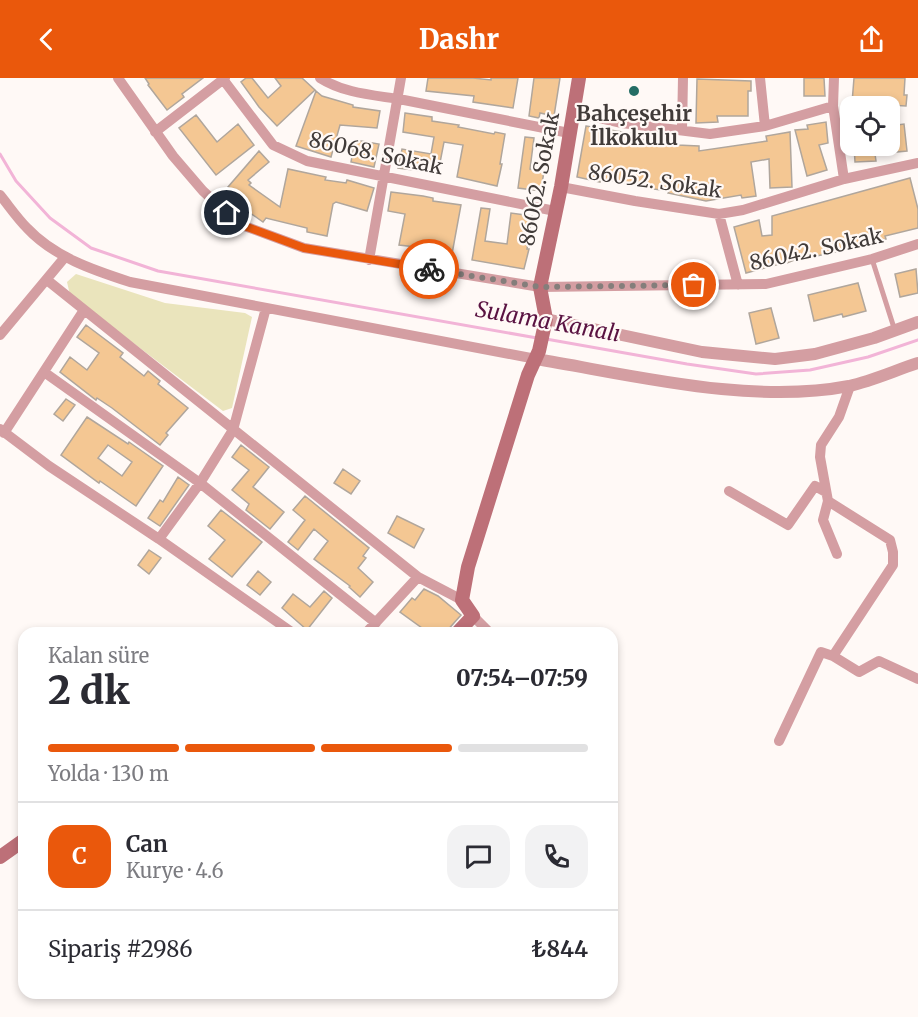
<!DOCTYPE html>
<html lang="tr">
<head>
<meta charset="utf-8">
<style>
	:root { --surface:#fff; --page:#f2f2f3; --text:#2b2b33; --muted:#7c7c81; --line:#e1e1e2; --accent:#ea580c }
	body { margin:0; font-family:Merriweather,serif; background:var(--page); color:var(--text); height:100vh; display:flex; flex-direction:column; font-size:22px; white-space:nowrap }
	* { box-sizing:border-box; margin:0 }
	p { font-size:20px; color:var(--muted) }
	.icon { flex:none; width:33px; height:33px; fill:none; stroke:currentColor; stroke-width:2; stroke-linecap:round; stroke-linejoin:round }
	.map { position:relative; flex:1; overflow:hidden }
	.sheet { position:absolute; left:18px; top:549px; width:600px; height:372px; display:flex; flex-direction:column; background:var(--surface); border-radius:18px; box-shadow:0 3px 9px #0003 }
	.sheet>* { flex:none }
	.buttons { position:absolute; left:840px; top:18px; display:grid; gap:12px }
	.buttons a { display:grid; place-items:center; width:60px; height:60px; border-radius:12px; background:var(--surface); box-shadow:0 3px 9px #0003; font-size:30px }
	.pin { position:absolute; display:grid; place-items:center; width:51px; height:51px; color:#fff; margin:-26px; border:3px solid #fff; border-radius:50%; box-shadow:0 2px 6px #0007 }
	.courier { position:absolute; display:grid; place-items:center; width:60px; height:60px; margin:-30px; border:4px solid #ea580c; border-radius:50%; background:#fff; color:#222; box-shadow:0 2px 8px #0007 }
	.overview em { font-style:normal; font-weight:800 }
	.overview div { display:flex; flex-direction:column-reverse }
	.overview { display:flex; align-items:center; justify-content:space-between; height:102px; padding:0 30px }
	h1 { font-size:39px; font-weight:800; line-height:45px }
	.bar { display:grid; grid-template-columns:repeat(4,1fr); gap:9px 6px; align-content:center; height:72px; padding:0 30px }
	.bar i { height:8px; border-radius:4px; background:var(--line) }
	.bar .on { background:var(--accent) }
	.bar p { grid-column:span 4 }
	.line { display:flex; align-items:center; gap:15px; padding:0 30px; border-top:2px solid var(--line) }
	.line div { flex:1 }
	.round { display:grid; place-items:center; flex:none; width:63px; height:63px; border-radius:18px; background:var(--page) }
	header { display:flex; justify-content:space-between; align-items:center; height:78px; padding:0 30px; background:var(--accent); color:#fff; font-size:27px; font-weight:800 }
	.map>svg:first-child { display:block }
	.green { fill:#eae4bc }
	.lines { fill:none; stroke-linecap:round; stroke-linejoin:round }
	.stream { stroke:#f2b4d7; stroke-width:3 }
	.building { fill:#f4c793; stroke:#b0a69c; stroke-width:1.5; fill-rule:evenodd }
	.service { stroke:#d49ea2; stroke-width:5 }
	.minor { stroke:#d49ea2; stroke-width:10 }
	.tertiary { stroke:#d49ea2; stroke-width:12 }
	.secondary { stroke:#bd7078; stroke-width:14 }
	.done { stroke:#847e7b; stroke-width:6; stroke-dasharray:0 10.8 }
	.route { stroke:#ea580c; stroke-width:8 }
	.poi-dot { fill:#246d65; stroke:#fff9f6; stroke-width:2 }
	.labels { text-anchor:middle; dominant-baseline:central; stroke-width:4.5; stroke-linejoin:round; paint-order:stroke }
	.poi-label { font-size:21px; font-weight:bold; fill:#413b39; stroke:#fff9f6 }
	.street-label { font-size:21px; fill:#413b39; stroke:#fff9f6 }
	.water-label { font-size:22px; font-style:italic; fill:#5a1342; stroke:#fff9f6 }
</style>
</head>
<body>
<header><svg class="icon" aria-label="back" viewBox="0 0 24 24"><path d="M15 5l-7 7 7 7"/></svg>Dashr<svg class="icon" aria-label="share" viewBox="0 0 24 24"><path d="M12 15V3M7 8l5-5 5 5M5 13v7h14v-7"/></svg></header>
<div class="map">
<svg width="918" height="939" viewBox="0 0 918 939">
	<rect width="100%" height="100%" fill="#fff9f6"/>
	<path class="green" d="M76 196 165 225 245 235 252 239 232 330 223 333 70 217 67 204Z"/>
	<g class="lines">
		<path class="stream" d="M0 76 16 103 50 140 91 170 158 193 537 260
			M546 261 687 286 756 296 810 292 868 279 918 262"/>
	</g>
	<path class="building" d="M145 0H203L182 16 184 19 167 32 148 7 149 6Z
		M246 0H252L268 20 281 8 275 0H302L315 12 277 48 259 29 241 4Z
		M428 0H473L491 2V0H518L513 30 473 24 474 18 426 13Z
		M534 0H560L554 38 540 35 539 40 529 38Z
		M804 0H824L825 18H804Z
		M854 0H905L904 17H907L906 28 852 25Z
		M697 1 751 3V13H748V38H717L718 44 696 45Z
		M316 13 322 18 353 27V29L380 33 377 50 340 47 331 79 296 68Z
		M405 35 432 39V43L459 47 458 49 494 56 495 54 505 56 500 86H502L497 108 457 99 463 67 444 64 438 95 398 90 402 71 431 76 434 59 403 54Z
		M196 37 217 64 238 46 254 67 216 97 179 50Z
		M826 44 828 65 819 67 827 92 807 98 795 52 808 51 807 47Z
		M904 46 907 73 875 76 876 83 855 84 854 68H890V48Z
		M586 48 640 57V61L677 67 699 68V73L767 63 766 58 790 54 792 109 770 110 769 81 751 84 756 118 742 120 741 117 706 123 668 115 669 113 639 109V107L601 101 600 104 577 99Z
		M525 59 534 60 530 91 544 93 541 113 518 110Z
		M355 62 379 66 374 89 351 84Z
		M259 73 269 84 248 102 251 105 249 107 280 129 288 91 326 99 325 102 346 105 347 102 374 110 367 133 336 124 333 126 327 158 307 154V150L266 140 263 144 243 130 247 124 228 109Z
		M910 100 918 131V150L885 158 886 161 864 168 807 180V177L784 186 783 185 746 195 734 149 759 142 762 158 772 157V138Z
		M391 114 423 118 433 120V123L461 127 452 176 442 174 443 172 399 167 405 136 388 133Z
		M481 130 490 131 485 163 507 166 511 135 532 138 527 171H529L524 191 472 182Z
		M916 191 918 215 900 219 895 196Z
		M858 205 866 233 843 239 842 236 814 243 808 217Z
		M771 230 779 260 756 266 749 235Z
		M86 247 123 275 120 279 144 298 148 293 160 303 158 306 188 330 166 355 168 357 160 367 112 330 97 320 96 322 60 294 70 279 87 292 99 275 77 259Z
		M66 321 75 327 63 343 54 336Z
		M87 339 128 366 129 364 163 388 136 428 100 403 99 405 61 377ZM108 367 132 384 122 398 98 380Z
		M241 367 269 389 253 409 284 434 270 451 246 432 249 426 232 412 249 392 232 379Z
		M343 391 360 403 351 416 334 405Z
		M178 399 189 407 160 448 148 440 160 422 163 424Z
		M305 418 369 470 363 478 366 480 358 490 373 504 360 519 349 509 350 508 314 481 328 463 314 451 298 472 288 464 305 442 293 432Z
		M221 432 262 464 232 499 209 481 225 462 208 448Z
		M397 438 424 451 414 470 388 455Z
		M149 472 161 480 149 496 138 487Z
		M258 493 271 504 260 517 247 507Z
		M424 511 438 518 461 537 445 555H429L400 534 412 520 415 522Z
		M324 513 332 520 307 552 282 530 293 516 310 529Z"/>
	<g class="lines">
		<path class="service" d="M872 181 895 253"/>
		<path class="minor" d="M118 0 173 78 203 113 239 146 304 170 540 209 766 206 872 181 918 166
			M222 0 273 67 307 83 555 133
			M320 0C345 16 376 17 404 22 459 33 514 44 569 55
			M760 0 765 48
			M834 0 833 28 844 101
			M573 34 622 45 710 56 765 48 833 28
			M682 52 683 0
			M155 54 225 0
			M561 109 635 123 719 136 743 132 844 101 918 85
			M0 117C9 128 17 140 27 150 54 179 93 192 130 204L536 281
			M719 136 738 207
			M369 182 401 0
			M47 202 418 499 462 522
			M0 257 65 179
			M44 294 200 405 376 545
			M0 351 49 388 159 461 293 555
			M4 355 84 232
			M729 413 788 447 815 408 826 414
			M828 423 823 442 837 476
			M159 461 200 405 233 352 266 230
			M473 538 490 555
			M366 555 418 499
			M833 578 859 594 879 583 918 601
			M779 663 821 574 833 578 893 487V474L890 462 828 423 820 379 821 367 839 339 850 308"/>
		<path class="tertiary" d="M546 241 702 274 775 281 815 276 874 260 918 244
			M536 281C633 297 751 327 849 308 872 303 896 292 918 285"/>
		<path class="secondary" d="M457 555 473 538 462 522 468 489 528 297 539 273 546 241 540 209 561 109 579 0
			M0 779 24 762"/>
	</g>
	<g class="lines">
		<path class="done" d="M429 191 540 209 694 207"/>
		<path class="route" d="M227 135 239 146 304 170 429 191"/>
	</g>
	<circle class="poi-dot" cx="634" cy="13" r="6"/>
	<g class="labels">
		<g class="poi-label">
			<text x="634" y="35">Bahçeşehir<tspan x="634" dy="24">İlkokulu</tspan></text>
		</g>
		<g class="street-label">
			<text transform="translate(376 75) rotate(12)">86068. Sokak</text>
			<text transform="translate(539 101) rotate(-79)">86062. Sokak</text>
			<text transform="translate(655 103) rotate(8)">86052. Sokak</text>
			<text transform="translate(816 171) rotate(-12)">86042. Sokak</text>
		</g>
		<g class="water-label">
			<text transform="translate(548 243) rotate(10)">Sulama Kanalı</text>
		</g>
	</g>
</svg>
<div class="buttons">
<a><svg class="icon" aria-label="locate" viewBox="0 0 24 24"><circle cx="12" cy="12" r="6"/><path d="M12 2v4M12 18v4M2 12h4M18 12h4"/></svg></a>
</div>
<div class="pin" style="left:694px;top:207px;background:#ea580c"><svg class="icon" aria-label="bag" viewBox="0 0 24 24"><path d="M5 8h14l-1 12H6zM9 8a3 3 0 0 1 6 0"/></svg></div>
<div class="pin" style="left:227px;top:135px;background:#1f2937"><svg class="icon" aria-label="home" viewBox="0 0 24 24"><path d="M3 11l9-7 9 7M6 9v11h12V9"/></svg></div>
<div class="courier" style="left:429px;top:191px"><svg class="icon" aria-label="bike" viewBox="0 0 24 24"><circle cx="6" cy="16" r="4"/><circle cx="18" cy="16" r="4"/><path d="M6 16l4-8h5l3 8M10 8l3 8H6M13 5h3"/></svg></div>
<section class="sheet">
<div class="overview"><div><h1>2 dk</h1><p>Kalan süre</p></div><em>07:54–07:59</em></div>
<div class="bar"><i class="on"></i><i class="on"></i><i class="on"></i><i></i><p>Yolda · 130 m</p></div>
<div class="line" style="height:108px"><b class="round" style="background:var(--accent);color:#fff">C</b><div><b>Can</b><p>Kurye · 4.6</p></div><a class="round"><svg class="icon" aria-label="chat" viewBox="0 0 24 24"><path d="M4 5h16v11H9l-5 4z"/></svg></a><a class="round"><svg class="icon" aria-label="phone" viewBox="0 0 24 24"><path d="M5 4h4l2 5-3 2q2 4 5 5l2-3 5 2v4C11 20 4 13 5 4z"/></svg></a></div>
<div class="line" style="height:78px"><div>Sipariş #2986</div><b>₺844</b></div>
</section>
</div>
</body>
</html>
